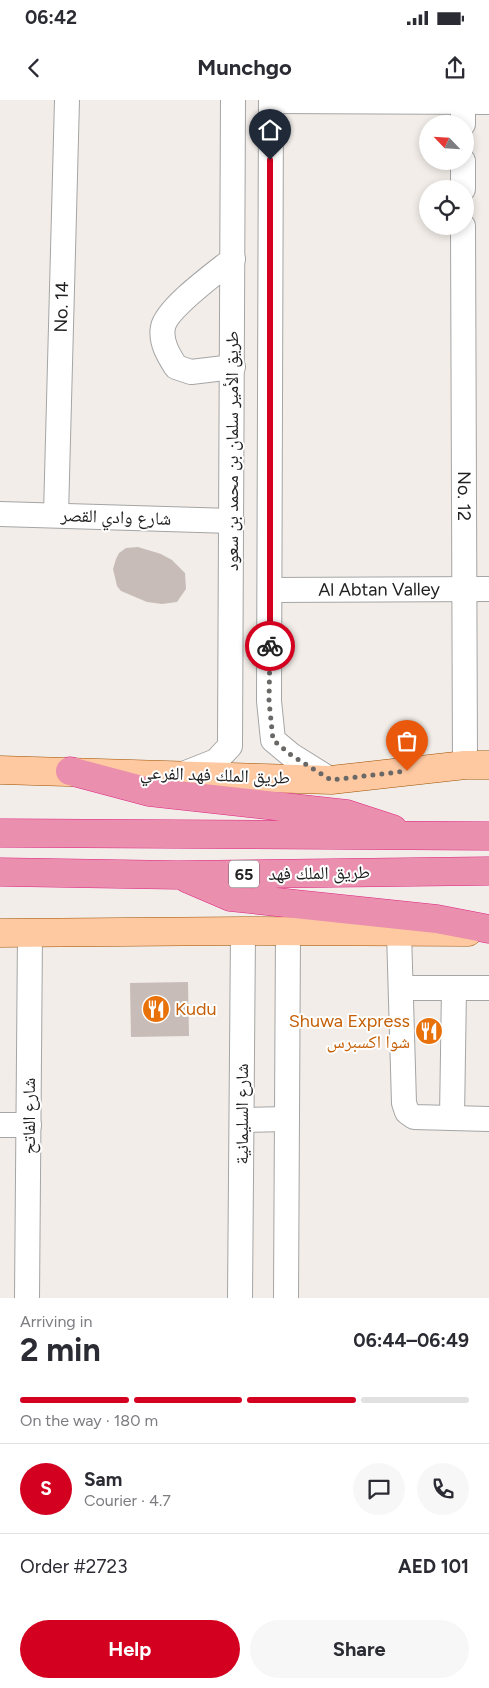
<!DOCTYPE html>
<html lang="en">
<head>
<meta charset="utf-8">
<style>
	:root { --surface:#fff; --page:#f7f7f7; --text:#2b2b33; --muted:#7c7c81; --line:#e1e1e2; --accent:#d30020 }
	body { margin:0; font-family:Figtree,"Noto Naskh Arabic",sans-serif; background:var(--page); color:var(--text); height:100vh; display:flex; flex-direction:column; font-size:19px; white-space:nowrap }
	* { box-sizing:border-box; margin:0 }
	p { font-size:16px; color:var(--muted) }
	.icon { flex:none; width:28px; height:28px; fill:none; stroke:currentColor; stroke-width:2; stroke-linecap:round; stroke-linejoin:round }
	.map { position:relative; height:1198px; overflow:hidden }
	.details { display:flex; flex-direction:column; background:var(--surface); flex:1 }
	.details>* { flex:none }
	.needle { width:32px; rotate:295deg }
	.tools { position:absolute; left:419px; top:15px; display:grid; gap:10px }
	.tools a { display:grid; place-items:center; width:55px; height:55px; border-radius:50%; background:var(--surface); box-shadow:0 2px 8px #0003; font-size:25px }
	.pin { position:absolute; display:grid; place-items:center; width:42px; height:42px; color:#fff; margin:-51px -21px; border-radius:50% 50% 50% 0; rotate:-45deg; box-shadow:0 0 5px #0007 }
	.pin .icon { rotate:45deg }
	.courier { position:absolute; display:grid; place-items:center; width:50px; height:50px; margin:-25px; border:4px solid #d30020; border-radius:50%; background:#fff; color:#222; box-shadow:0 1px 6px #0007 }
	.headline em { font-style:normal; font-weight:700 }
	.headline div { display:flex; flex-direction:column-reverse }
	.headline { display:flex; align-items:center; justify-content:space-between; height:85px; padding:0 20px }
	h1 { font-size:32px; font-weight:700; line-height:38px }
	.bar { display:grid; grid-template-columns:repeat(4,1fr); gap:8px 5px; align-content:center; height:60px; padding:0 20px }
	.bar i { height:6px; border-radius:4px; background:var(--line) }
	.bar .on { background:var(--accent) }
	.bar p { grid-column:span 4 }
	.line { display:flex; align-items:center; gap:12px; padding:0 20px; border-top:1px solid var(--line) }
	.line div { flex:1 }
	.round { display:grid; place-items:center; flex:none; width:52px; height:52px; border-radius:26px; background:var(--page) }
	.button { display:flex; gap:10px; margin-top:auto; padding:10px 20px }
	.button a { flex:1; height:58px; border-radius:30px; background:var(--accent); color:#fff; font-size:20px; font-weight:700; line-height:58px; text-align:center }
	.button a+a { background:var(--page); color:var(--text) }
	.status { display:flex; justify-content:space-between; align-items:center; height:35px; padding:0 25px; background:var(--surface); direction:ltr }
	.status svg { height:14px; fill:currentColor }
	header { display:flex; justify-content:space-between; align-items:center; height:65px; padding:0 20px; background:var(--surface); font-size:22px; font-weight:700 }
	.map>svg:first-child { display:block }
	.building { fill:#c7bcb7 }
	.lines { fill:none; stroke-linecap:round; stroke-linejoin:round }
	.minor-casing { stroke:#a5a5a5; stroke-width:26 }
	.major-casing { stroke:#9f5200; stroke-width:29 }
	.highway-casing { stroke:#df2581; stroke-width:29 }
	.minor { stroke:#fff; stroke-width:24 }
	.major { stroke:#fec8a1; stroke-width:28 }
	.highway { stroke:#ea8fae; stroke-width:28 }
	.done { stroke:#6a6867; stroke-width:5; stroke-dasharray:0 9 }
	.route { stroke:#d30020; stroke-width:6 }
	.labels { text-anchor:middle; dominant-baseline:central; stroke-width:4; stroke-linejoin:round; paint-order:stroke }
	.shield { fill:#fff; stroke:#646464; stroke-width:1 }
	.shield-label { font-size:16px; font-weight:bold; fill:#212121 }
	.street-label { font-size:18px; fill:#212121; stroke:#fff }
	.food-label { font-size:18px; fill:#c56008; stroke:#fff; text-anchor:start }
</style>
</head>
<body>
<div class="status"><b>06:42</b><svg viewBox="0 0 49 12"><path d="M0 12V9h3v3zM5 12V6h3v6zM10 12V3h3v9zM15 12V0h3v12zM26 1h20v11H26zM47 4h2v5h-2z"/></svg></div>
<header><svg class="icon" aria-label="back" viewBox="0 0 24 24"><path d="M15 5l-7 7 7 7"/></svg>Munchgo<svg class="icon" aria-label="share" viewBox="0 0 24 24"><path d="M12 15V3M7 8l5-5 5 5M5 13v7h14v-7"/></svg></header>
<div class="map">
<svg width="489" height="1198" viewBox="0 0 489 1198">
	<rect width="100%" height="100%" fill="#f2ede8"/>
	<path class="building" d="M138 447 161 454 172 460 185 473 186 489 177 502 162 504 147 502 121 491 117 486 113 469 116 459 119 453 126 448Z
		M188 882 189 936 131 937 130 883Z"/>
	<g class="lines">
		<g class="minor-casing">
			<g id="minor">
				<path d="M271 0 269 601 273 640 291 655 331 680"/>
				<path d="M271 1 489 2"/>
				<path d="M463 2V24"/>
				<path d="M463 61V89"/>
				<path id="s1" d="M463 126 465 665"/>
				<path d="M233 267 191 272 176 267C169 256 160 242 163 227 167 208 217 172 233 159"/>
				<path d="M0 414 232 421"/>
				<path id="s2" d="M56 415 67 0"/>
				<path id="s3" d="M270 490 489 489"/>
				<path d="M183 674 216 661 230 646 233 0"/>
				<path d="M399 832 404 1003 407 1012 414 1017 489 1019"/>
				<path d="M402 888H489"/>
				<path d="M452 1018 454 888"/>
				<path d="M242 1020 287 1019"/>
				<path d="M0 1025H29"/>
				<path d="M27 1198 30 834"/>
				<path d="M240 1198 243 831"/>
				<path d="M286 1198 288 831"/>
			</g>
		</g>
		<g class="major-casing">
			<path id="major" d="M0 670 331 680 465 665H489
				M0 833 243 831 468 832"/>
		</g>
		<g class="highway-casing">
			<path id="highway" d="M70 671 149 692 347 714 393 729
				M0 733 489 736
				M0 772 178 775 489 771
				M188 779 230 797 437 819 489 829"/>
		</g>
		<use href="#minor" class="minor"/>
		<use href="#major" class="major"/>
		<use href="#highway" class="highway"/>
	</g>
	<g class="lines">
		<path class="done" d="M270 546 269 601 273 640 291 655 331 680 407 671"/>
		<path class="route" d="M270 546V60"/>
	</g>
	<defs>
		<g id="restaurant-disc" transform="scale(1.4375)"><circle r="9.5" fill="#e8710a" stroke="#fff"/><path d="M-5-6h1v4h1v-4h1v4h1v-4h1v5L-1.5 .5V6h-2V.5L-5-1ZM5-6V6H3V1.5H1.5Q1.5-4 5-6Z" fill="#fff"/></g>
	</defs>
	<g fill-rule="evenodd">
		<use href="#restaurant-disc" x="156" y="909"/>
		<use href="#restaurant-disc" x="429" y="931"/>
	</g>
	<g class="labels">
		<rect class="shield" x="229" y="760.5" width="30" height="27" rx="4"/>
		<g class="shield-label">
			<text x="244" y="774">65</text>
		</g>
		<g class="street-label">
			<text stroke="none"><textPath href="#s2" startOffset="208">No. 14</textPath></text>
			<text transform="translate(232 351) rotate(-90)">طريق الأمير سلمان بن محمد بن سعود</text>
			<text stroke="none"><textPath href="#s1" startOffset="270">No. 12</textPath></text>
			<text transform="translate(116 417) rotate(2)">شارع وادي القصر</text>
			<text stroke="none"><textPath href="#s3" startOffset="109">Al Abtan Valley</textPath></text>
			<text transform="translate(215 675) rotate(2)">طريق الملك فهد الفرعي</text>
			<text transform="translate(319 773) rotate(-1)">طريق الملك فهد</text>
			<text transform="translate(242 1014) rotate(-90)">شارع السليمانية</text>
			<text transform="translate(29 1016) rotate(-90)">شارع الفاتح</text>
		</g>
		<g class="food-label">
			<text x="175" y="909">Kudu</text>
			<text x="410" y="921" text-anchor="end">Shuwa Express<tspan x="410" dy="21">شوا اكسبرس</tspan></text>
		</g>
	</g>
</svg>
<div class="tools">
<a><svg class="needle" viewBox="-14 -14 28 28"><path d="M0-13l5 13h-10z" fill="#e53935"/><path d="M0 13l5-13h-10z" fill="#7c7c81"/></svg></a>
<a><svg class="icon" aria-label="locate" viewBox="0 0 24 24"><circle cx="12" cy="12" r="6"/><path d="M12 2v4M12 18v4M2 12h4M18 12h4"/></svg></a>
</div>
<div class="pin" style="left:407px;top:671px;background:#ea580c"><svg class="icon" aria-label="bag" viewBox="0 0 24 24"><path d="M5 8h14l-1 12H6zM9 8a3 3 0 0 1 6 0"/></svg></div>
<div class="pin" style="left:270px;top:60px;background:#1f2937"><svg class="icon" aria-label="home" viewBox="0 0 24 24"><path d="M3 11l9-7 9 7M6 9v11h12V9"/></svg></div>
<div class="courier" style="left:270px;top:546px"><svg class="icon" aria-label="bike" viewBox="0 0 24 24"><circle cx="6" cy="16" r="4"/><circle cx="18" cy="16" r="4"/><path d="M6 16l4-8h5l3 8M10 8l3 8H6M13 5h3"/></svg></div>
</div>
<section class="details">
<div class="headline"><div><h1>2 min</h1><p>Arriving in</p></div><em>06:44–06:49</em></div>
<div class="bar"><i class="on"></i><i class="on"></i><i class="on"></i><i></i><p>On the way · 180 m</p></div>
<div class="line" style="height:90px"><b class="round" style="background:var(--accent);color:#fff">S</b><div><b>Sam</b><p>Courier · 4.7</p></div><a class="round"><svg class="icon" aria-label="chat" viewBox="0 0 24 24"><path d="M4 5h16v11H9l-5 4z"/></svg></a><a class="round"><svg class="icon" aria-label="phone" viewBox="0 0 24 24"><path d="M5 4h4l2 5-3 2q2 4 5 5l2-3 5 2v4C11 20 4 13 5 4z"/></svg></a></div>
<div class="line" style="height:65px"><div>Order #2723</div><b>AED 101</b></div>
<div class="button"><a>Help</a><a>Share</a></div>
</section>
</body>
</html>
